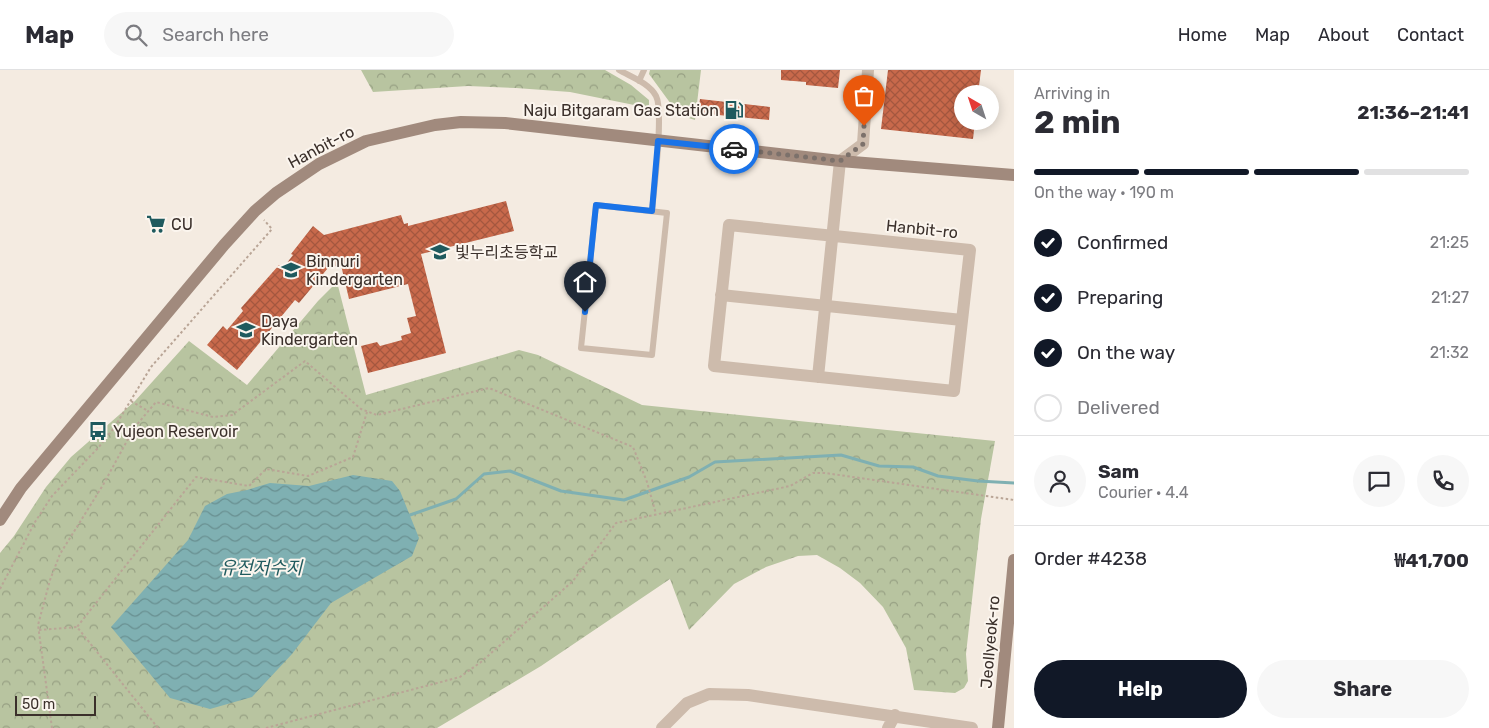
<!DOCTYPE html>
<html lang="en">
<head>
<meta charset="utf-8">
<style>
	:root { --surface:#fff; --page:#f7f7f7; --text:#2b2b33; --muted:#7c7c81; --line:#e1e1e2; --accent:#111827 }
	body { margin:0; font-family:Rubik,"Noto Sans KR",sans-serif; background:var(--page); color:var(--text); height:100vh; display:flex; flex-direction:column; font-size:19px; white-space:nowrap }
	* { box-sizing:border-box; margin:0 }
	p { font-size:16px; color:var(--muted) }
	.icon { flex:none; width:28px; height:28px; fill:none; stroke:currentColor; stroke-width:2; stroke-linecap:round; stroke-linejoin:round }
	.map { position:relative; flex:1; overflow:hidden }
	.drawer { display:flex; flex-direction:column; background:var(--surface); width:475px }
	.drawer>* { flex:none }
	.needle { width:32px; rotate:321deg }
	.buttons { position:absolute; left:954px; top:15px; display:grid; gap:10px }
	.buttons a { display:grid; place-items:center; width:45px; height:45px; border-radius:50%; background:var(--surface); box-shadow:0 2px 12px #0003; font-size:25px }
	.scale { position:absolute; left:15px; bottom:12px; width:81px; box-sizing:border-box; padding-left:5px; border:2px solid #3b302b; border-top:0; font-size:14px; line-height:18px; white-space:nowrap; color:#3b302b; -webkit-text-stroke:4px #fbf5ee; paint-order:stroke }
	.pin { position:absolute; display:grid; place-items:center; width:42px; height:42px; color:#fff; margin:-51px -21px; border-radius:50% 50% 50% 0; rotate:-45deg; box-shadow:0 0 5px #0007 }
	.pin .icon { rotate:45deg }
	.courier { position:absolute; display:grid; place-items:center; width:50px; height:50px; margin:-25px; border:4px solid #1a73e8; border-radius:50%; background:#fff; color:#222; box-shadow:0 1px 6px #0007 }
	.summary em { font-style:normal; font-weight:700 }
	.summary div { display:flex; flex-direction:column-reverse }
	.summary { display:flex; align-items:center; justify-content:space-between; height:85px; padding:0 20px }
	h1 { font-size:32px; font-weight:700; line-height:38px }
	.bar { display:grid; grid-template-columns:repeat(4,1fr); gap:8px 5px; align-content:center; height:60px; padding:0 20px }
	.bar i { height:6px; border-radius:4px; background:var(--line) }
	.bar .current { background:var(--accent) }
	.bar p { grid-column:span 4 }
	.line { display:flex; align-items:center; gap:12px; padding:0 20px; border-top:1px solid var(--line) }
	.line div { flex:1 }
	.round { display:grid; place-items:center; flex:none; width:52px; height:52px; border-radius:26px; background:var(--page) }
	ol { padding:0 20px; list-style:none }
	li { display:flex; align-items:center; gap:15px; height:55px }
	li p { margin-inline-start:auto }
	li .icon { padding:5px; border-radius:50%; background:var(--accent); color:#fff; stroke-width:4 }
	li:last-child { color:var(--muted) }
	li i { width:28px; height:28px; border:2px solid var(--line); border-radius:50% }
	.action { display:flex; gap:10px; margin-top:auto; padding:10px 20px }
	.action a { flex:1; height:58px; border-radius:30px; background:var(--accent); color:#fff; font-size:20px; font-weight:700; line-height:58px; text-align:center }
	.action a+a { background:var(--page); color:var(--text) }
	header { display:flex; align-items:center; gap:30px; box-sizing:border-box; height:70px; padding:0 25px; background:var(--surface); border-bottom:1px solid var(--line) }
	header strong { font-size:24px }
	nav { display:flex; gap:28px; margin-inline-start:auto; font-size:18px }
	.search { width:350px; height:45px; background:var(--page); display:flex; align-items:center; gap:12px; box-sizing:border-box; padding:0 18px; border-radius:28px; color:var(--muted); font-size:19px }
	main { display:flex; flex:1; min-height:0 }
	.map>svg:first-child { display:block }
	.park { fill:url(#park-crowns) }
	.water { fill:url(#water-waves) }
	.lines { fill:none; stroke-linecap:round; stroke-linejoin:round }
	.stream { stroke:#7fb0b2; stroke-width:3 }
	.building { fill:url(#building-cross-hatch) }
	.path { stroke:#b9a596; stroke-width:2; stroke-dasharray:2.5 2.5; stroke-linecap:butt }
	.lane { stroke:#cdbbac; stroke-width:6 }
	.street { stroke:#cdbbac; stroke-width:12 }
	.secondary { stroke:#a18a7d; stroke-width:12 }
	.done { stroke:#7c716b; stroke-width:5; stroke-dasharray:0 9 }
	.route { stroke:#1a73e8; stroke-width:6 }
	.labels { text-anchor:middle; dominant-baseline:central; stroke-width:4; stroke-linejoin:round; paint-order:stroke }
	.poi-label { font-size:16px; fill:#3b302b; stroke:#fbf5ee; text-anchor:start }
	.street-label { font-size:16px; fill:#3b302b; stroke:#fbf5ee }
	.water-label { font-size:18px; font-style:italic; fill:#1f5a5e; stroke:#fbf5ee }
</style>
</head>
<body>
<header>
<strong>Map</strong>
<div class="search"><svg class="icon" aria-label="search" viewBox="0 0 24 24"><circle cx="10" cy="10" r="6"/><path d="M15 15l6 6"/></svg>Search here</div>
<nav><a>Home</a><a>Map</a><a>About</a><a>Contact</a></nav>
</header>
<main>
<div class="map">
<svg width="1014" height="658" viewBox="0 0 1014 658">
	<defs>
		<pattern id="park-crowns" width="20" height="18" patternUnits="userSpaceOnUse" patternTransform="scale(1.25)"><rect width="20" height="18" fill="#b8c4a0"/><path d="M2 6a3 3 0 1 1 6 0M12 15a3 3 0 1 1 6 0" fill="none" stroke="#97a083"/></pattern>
		<pattern id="water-waves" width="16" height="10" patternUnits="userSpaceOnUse" patternTransform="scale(1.25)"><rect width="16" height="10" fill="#7fb0b2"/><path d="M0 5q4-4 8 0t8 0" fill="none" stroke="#699091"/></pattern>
		<pattern id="building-cross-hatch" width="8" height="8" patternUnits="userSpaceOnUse" patternTransform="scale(1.25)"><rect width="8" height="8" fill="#c8694b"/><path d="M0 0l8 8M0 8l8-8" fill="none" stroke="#a4573f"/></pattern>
	</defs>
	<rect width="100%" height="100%" fill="#f4ebe1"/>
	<path class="park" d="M361 0H605L631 15 649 30V38L570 22 516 18 468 16 373 22Z
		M650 0H701L695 50 679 45 649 4Z
		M337 212 366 325 519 280 538 285 642 335 995 371 981 449 966 584 968 611 964 618 955 623 914 620 906 578 883 537 860 513 840 498 817 485 798 486 766 497 734 514 689 560 670 509 541 596 437 658H0V483L14 466 46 417 71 387 135 331 189 271 247 315 318 231Z"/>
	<path class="water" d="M353 405 392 411 400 421 419 468 412 486 331 533 292 584 252 627 210 639 170 628 111 557 188 470 205 436 227 424 247 420 270 413 309 416Z"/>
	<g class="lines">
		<path class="stream" d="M410 445 456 429 484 404 510 401 561 421 624 430 689 407 715 392 841 385 879 396 913 397 938 406 978 411 1014 413"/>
	</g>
	<path class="building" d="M781 0H840L838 18 806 15V12L781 10Z
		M888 0H981L978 24H962V51H975L973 69 881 59Z
		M700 29 770 37 769 50 698 43Z
		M506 131 514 161 421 184 446 283 368 303 361 276 377 272 380 276 402 270 401 266 411 263 407 248 416 246 408 214 349 229 341 195 328 198 299 233 295 230 237 300 207 275 223 256 227 260 243 241 241 238 279 195 283 198 293 185 291 184 313 156 324 165 401 145 404 154 408 153V156Z"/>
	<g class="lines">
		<path class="path" d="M131 331 148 341
			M0 519 35 452 52 426 98 378 114 358 151 297 272 159 264 150
			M39 560 77 557
			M52 658 38 555 50 510 60 484 103 415 134 358 156 332 213 347 232 345 305 291 361 339 377 345 489 318 633 377 647 412 656 444
			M158 658 77 557 196 407 249 416 266 399 308 406 353 387 367 342
			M266 658 460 607 481 592 573 511 616 453 790 416 813 403H825L1014 430"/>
		<path class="lane" d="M619 0C631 7 649 13 656 26 664 41 654 120 652 141
			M639 11 644 0
			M596 135 667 143 652 285 581 278Z"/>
		<path class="street" d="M729 155 970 180 954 321 714 296Z
			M721 225 962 250
			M818 307 840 91 863 74 868 0
			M662 658 687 633 709 624 748 625 972 658
			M888 658 895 645"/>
		<path class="secondary" d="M0 450 21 418 224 175 255 141 276 123 319 94 366 71 435 55 461 52 505 53 840 91 1014 105
			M998 658 1014 490"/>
	</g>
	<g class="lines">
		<path class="done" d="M734 79 840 91 863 74 864 56"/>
		<path class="route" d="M585 242 596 135 652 141 658 71 734 79"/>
	</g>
	<defs>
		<g id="fuel-bare" transform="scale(1.5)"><path d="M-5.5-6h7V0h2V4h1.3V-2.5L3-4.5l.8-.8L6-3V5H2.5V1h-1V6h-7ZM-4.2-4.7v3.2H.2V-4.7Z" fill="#1f5a5e" stroke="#fbf5ee" stroke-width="2.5" paint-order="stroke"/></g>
		<g id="supermarket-bare" transform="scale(1.5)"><path d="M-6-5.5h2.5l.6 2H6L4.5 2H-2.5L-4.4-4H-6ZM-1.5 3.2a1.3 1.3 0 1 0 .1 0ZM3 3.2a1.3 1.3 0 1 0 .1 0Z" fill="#1f5a5e" stroke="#fbf5ee" stroke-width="2.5" paint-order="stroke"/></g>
		<g id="school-bare" transform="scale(1.5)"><path d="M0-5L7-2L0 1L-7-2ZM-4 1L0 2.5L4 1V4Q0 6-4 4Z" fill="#1f5a5e" stroke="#fbf5ee" stroke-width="2.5" paint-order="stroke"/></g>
		<g id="bus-bare" transform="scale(1.5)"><path d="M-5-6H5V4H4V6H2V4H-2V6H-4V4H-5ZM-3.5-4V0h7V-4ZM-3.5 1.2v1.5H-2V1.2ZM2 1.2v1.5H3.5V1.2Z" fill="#1f5a5e" stroke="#fbf5ee" stroke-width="2.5" paint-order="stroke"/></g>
	</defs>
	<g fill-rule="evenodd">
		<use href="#fuel-bare" x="734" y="40"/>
		<use href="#supermarket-bare" x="156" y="154"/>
		<use href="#school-bare" x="440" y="182"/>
		<use href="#school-bare" x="291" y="200"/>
		<use href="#school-bare" x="246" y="260"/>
		<use href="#bus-bare" x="98" y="361"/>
	</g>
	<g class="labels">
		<g class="poi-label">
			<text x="719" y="40" text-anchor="end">Naju Bitgaram Gas Station</text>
			<text x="171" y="154">CU</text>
			<text x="455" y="182">빛누리초등학교</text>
			<text x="306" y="191">Binnuri<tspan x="306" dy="18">Kindergarten</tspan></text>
			<text x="261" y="251">Daya<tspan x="261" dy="18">Kindergarten</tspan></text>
			<text x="113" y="361">Yujeon Reservoir</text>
		</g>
		<g class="street-label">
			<text transform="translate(321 77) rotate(-28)">Hanbit-ro</text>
			<text transform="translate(922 159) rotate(6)">Hanbit-ro</text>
			<text transform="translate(990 572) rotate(-85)">Jeollyeok-ro</text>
		</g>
		<g class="water-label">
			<text x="261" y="498">유전저수지</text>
		</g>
	</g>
</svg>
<div class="buttons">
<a><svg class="needle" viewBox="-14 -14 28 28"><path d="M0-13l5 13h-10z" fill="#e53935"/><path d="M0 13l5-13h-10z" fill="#7c7c81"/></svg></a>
</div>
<div class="scale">50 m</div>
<div class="pin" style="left:864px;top:56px;background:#ea580c"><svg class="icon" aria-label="bag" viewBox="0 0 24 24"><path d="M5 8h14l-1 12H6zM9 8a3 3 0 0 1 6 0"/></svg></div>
<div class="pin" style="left:585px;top:242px;background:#1f2937"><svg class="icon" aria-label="home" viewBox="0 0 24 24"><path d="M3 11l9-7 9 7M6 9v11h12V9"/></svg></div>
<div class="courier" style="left:734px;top:79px"><svg class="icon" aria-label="car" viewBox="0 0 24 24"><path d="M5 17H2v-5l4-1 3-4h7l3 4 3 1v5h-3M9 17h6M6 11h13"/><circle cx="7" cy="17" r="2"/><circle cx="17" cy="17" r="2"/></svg></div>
</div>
<section class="drawer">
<div class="summary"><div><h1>2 min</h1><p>Arriving in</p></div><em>21:36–21:41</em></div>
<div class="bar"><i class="current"></i><i class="current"></i><i class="current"></i><i></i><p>On the way · 190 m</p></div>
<ol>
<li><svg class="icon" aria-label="check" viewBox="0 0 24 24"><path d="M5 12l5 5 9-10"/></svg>Confirmed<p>21:25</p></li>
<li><svg class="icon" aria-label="check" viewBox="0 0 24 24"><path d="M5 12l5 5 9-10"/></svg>Preparing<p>21:27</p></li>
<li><svg class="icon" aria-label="check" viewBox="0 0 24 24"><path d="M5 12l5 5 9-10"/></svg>On the way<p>21:32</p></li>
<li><i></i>Delivered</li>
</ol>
<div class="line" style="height:90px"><a class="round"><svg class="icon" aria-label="person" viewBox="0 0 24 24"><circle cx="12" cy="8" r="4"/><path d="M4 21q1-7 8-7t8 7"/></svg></a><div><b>Sam</b><p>Courier · 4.4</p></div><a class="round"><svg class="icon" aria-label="chat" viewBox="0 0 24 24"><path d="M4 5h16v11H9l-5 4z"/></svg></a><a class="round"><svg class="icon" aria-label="phone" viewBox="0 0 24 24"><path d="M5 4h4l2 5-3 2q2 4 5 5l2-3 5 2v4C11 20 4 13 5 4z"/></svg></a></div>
<div class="line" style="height:65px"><div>Order #4238</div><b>₩41,700</b></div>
<div class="action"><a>Help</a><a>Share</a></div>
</section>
</main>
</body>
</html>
